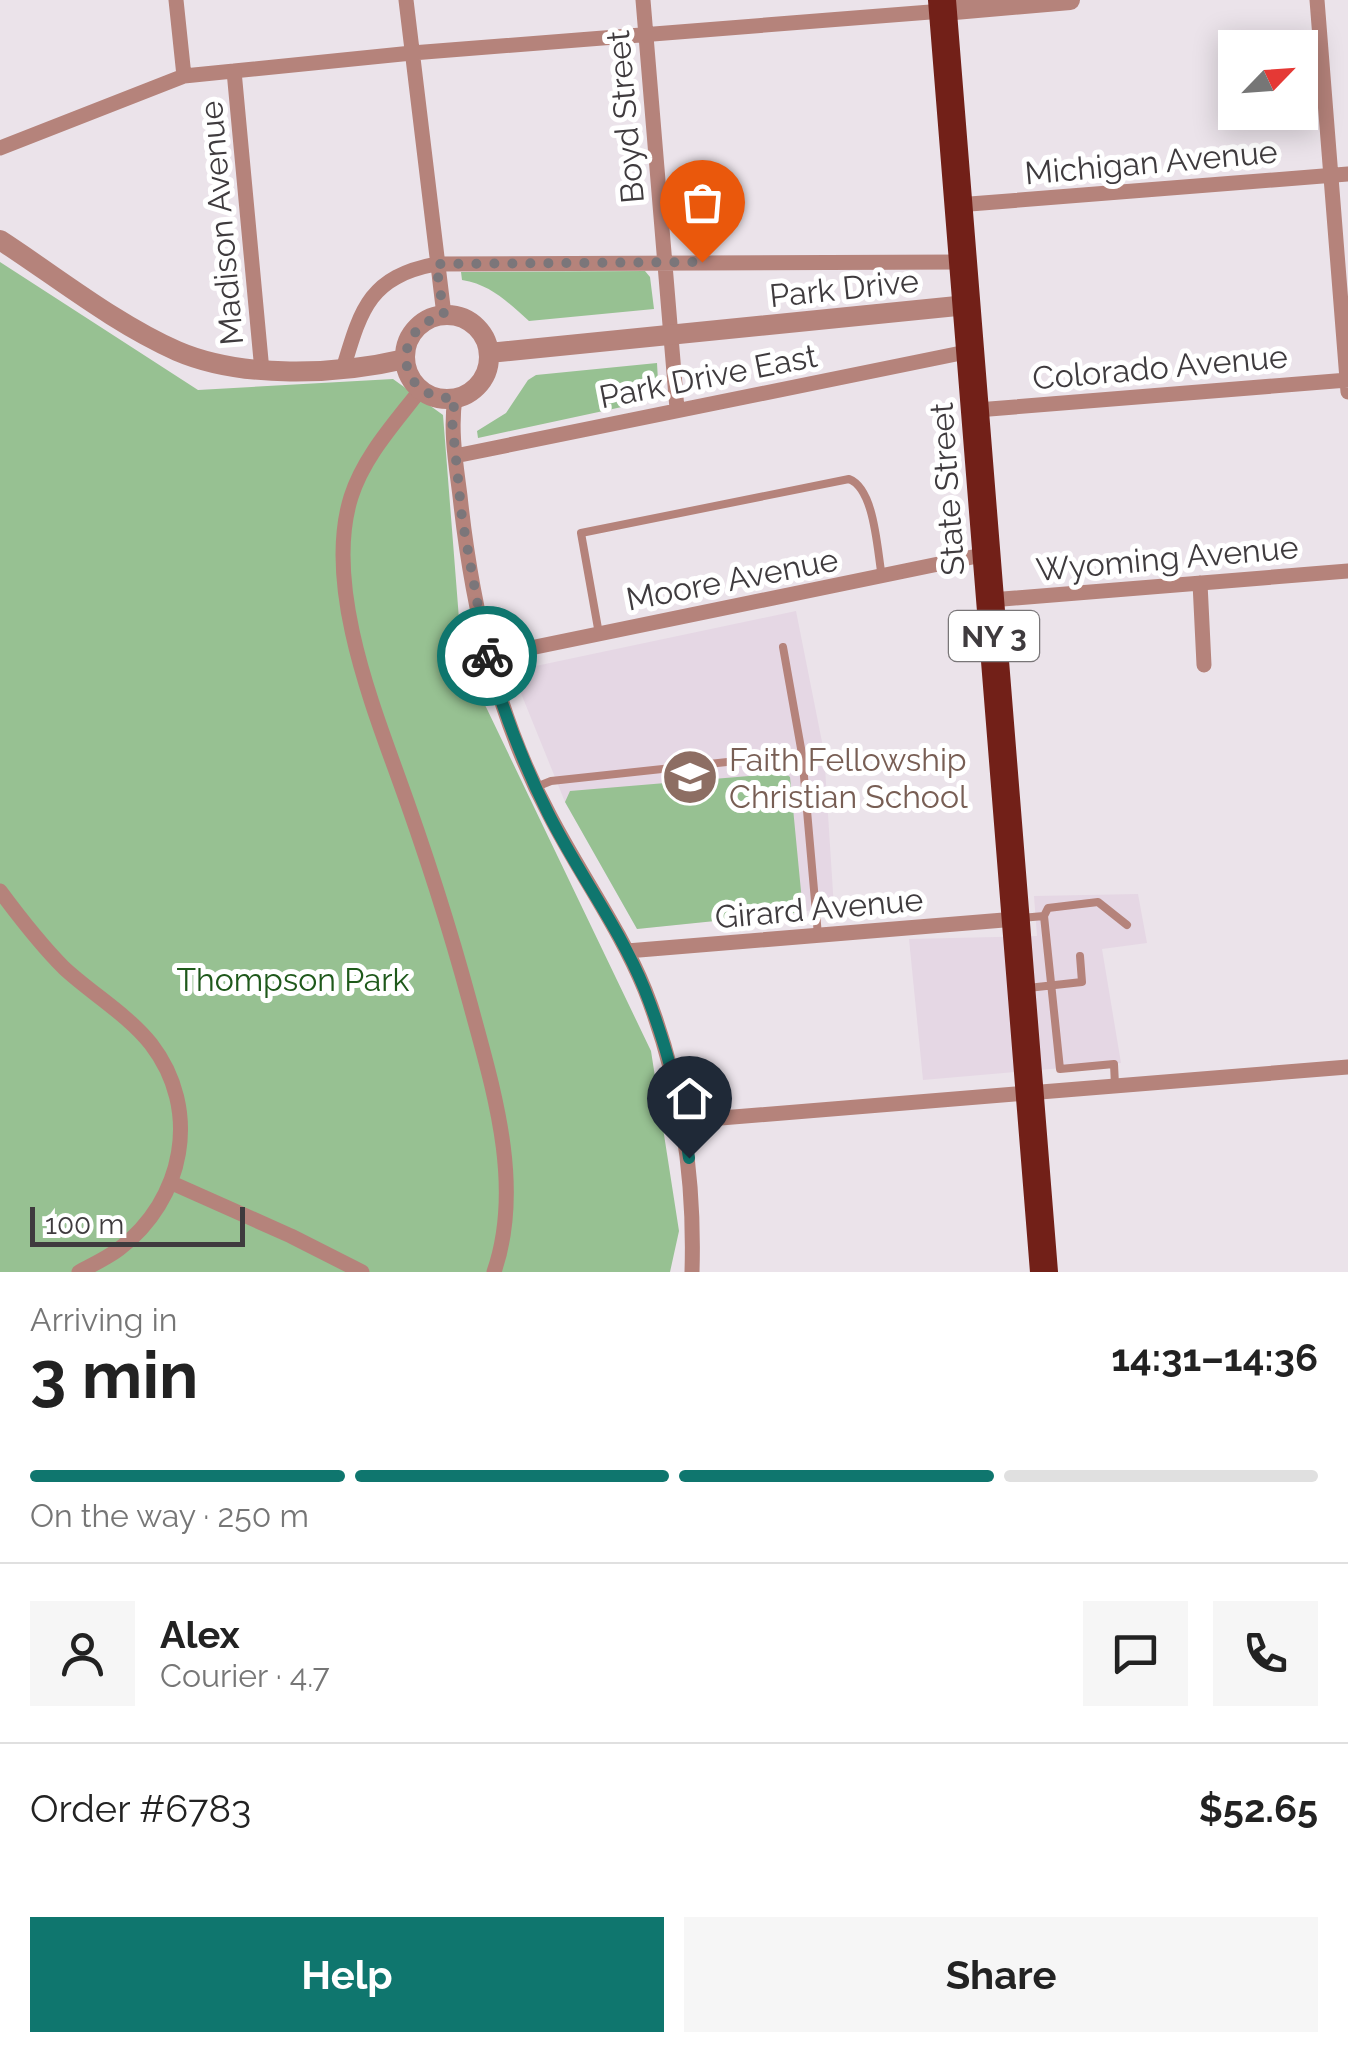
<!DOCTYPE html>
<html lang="en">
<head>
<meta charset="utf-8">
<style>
	:root { --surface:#fff; --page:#f6f6f6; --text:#222; --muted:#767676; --line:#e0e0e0; --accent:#0f766e }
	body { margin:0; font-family:Raleway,sans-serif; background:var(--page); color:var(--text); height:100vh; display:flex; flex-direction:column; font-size:38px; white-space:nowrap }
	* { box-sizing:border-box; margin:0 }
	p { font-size:32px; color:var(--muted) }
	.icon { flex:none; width:55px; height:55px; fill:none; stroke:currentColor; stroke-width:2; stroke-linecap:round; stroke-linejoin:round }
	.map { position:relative; height:1272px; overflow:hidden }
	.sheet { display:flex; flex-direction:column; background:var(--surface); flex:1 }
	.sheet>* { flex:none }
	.needle { width:65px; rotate:65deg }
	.buttons { position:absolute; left:1218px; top:30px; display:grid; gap:20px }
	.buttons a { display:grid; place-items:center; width:100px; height:100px; border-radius:0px; background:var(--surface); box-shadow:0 5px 25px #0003; font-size:50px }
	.scale { position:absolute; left:30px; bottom:25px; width:215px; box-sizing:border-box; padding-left:10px; border:5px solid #3f3b3e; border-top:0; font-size:28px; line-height:35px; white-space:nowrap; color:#3f3b3e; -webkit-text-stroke:8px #fff; paint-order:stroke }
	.pin { position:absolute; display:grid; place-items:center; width:85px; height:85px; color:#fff; margin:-102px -42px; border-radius:50% 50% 50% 0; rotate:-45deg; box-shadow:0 0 10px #0007 }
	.pin .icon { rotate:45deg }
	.courier { position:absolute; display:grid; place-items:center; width:100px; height:100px; margin:-50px; border:8px solid #0f766e; border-radius:50%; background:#fff; color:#222; box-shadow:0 2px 12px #0007 }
	.overview em { font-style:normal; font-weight:700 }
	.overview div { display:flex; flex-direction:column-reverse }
	.overview { display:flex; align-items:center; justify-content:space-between; height:170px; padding:0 30px }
	h1 { font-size:65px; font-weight:700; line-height:75px }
	.bar { display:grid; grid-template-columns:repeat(4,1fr); gap:15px 10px; align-content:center; height:120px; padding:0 30px }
	.bar i { height:12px; border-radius:8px; background:var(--line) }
	.bar .current { background:var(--accent) }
	.bar p { grid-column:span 4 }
	.line { display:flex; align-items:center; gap:25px; padding:0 30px; border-top:2px solid var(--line) }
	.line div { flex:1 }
	.round { display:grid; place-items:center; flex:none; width:105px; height:105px; border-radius:0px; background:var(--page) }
	.button { display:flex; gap:20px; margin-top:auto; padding:20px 30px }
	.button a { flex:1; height:115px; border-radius:0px; background:var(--accent); color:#fff; font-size:40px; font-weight:700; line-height:115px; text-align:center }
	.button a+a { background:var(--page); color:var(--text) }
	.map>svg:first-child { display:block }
	.built { fill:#e5d7e4 }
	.green { fill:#97c192 }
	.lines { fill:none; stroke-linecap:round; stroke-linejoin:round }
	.service { stroke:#b5837b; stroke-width:8 }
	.minor { stroke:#b5837b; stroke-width:15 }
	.tertiary { stroke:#b5837b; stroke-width:20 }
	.trunk { stroke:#722018; stroke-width:28 }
	.done { stroke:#7b767a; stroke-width:10; stroke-dasharray:0 18 }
	.route { stroke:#0f766e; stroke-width:12 }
	.labels { text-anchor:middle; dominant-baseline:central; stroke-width:10; stroke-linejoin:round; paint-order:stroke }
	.shield { fill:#fff; stroke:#797678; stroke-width:2.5 }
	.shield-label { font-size:30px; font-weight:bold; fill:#3f3b3e }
	.street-label { font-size:32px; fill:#3f3b3e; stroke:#fff }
	.education-label { font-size:32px; fill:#785e54; stroke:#fff; text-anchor:start }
	.park-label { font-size:32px; fill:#1f591b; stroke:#fff }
</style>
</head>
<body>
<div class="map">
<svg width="1348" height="1272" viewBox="0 0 1348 1272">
	<rect width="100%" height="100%" fill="#ebe3ea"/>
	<path class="built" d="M796 611 824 752 834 908 637 929 565 802 512 671Z
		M1138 894 1147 943 1102 949 1121 1063 923 1080 909 939 1037 936 1034 896Z"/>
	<path class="green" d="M0 262 198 390 393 379 443 415 462 657 651 1051 679 1231 670 1272H0Z
		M645 271 650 277 654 309 529 321C507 302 492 285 462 280L461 272Z
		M657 363 659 399 478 438 477 431 506 413 528 380 536 375Z
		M784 773 790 777 803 912 637 929 565 802 570 791Z"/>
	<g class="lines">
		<path class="service" d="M599 634 581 533 849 479C875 489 877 550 882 577
			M783 647 802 754
			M536 787 551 781 802 754 818 935
			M1044 916 1048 908 1098 902 1127 925
			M1021 918 1044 916 1060 1069 1114 1064 1115 1085
			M1028 988 1082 982 1080 956"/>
		<path class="minor" d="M176 0 184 76
			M406 0 444 315
			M643 0 677 409
			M1317 0 1348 392
			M234 71 262 371
			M0 148 184 76 412 53 943 11
			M957 205 1348 174
			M343 369C361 309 369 277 436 264L962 262
			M421 389C395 423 364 456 351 497 325 580 368 694 396 771 424 848 449 925 470 1003 493 1088 524 1185 494 1272
			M455 398C450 431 456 464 460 496 472 608 497 717 550 816 580 874 620 929 645 990 681 1081 695 1174 692 1272
			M977 410 1348 380
			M455 456 971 351
			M1200 583 1204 665
			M991 600 1348 571
			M487 657 987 554
			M0 891C20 918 40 944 64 968 92 994 127 1014 151 1044 202 1110 184 1200 119 1249 107 1258 92 1265 79 1272
			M627 951 1016 919
			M684 1121 1348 1067
			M172 1183 291 1236 362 1272"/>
		<path class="tertiary" d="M943 11 1070 0
			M0 240C57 277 114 323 177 351 242 379 337 375 405 359
			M405 357a42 42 0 1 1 84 0a42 42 0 1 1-84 0Z
			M489 353 967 305"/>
		<path class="trunk" d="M942 0 1044 1272"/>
	</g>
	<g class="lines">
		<path class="done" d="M487 656 462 518 452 420 455 398C397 401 387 330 444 315L436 264 702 262"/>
		<path class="route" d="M487 656C503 710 523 763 548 813 578 873 619 927 644 988 666 1043 681 1100 689 1158"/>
	</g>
	<defs>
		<g id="school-disc" transform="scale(2.875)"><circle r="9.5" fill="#8d6e63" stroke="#fff"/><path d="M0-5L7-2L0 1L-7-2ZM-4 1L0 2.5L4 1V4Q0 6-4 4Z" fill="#fff"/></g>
	</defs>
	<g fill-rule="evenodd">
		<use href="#school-disc" x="690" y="777"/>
	</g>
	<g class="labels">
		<rect class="shield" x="949" y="611" width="90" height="50" rx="8"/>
		<g class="shield-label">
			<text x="994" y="636">NY 3</text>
		</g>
		<g class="street-label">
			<text transform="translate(625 117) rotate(-95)">Boyd Street</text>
			<text transform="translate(1151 162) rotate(-5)">Michigan Avenue</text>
			<text transform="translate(221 223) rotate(-95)">Madison Avenue</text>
			<text transform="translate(844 288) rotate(-6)">Park Drive</text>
			<text transform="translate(1160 367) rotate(-5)">Colorado Avenue</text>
			<text transform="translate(708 376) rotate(-11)">Park Drive East</text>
			<text transform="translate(947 489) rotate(-94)">State Street</text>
			<text transform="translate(1167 558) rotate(-5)">Wyoming Avenue</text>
			<text transform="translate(732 579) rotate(-11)">Moore Avenue</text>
			<text transform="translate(819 908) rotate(-5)">Girard Avenue</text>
		</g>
		<g class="education-label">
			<text x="729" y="759">Faith Fellowship<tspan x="729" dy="37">Christian School</tspan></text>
		</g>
		<g class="park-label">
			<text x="293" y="979">Thompson Park</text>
		</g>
	</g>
</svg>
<div class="buttons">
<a><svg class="needle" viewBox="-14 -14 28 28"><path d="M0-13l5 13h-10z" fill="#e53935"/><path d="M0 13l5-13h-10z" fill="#767676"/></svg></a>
</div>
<div class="scale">100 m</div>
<div class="pin" style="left:702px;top:262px;background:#ea580c"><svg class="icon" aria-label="bag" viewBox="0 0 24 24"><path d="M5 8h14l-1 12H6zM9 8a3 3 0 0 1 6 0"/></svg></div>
<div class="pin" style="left:689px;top:1158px;background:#1f2937"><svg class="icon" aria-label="home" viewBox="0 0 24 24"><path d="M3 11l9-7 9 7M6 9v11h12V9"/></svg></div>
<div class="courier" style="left:487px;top:656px"><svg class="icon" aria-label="bike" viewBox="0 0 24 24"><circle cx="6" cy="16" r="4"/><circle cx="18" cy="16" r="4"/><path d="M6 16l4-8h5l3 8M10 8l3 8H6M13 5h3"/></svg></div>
</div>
<section class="sheet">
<div class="overview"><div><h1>3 min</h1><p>Arriving in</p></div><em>14:31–14:36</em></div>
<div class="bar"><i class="current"></i><i class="current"></i><i class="current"></i><i></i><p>On the way · 250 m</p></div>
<div class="line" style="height:180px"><a class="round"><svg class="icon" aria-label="person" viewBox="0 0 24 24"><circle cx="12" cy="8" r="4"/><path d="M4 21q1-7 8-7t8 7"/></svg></a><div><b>Alex</b><p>Courier · 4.7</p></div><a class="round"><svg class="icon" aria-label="chat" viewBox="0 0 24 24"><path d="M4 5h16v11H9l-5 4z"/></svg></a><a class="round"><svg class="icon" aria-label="phone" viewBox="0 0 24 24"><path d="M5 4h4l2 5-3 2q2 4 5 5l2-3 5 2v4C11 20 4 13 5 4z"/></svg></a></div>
<div class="line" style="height:130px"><div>Order #6783</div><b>$52.65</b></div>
<div class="button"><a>Help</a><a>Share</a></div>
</section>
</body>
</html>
